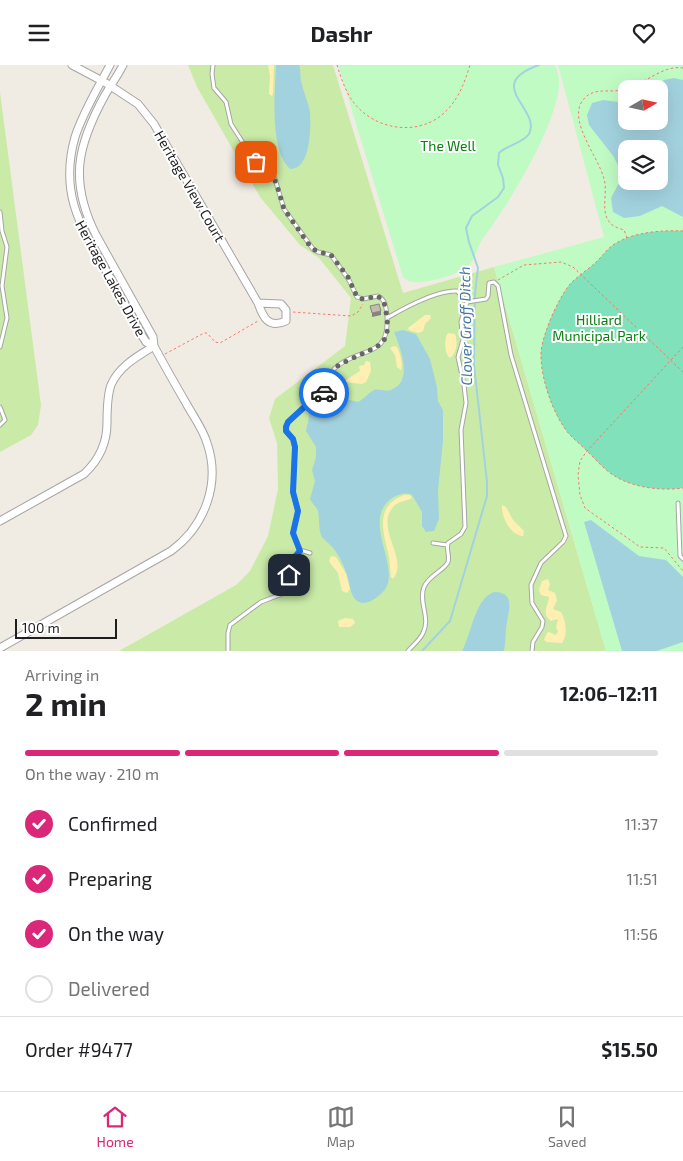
<!DOCTYPE html>
<html lang="en">
<head>
<meta charset="utf-8">
<style>
	:root { --surface:#fff; --page:#f6f6f6; --text:#202124; --muted:#757577; --line:#e0e0e0; --accent:#db2777 }
	body { margin:0; font-family:"Exo 2",sans-serif; background:var(--page); color:var(--text); height:100vh; display:flex; flex-direction:column; font-size:19px; white-space:nowrap }
	* { box-sizing:border-box; margin:0 }
	p { font-size:16px; color:var(--muted) }
	.icon { flex:none; width:28px; height:28px; fill:none; stroke:currentColor; stroke-width:2; stroke-linecap:round; stroke-linejoin:round }
	.map { position:relative; height:586px; overflow:hidden }
	.side { display:flex; flex-direction:column; background:var(--surface); flex:1 }
	.side>* { flex:none }
	.needle { width:32px; rotate:81deg }
	.controls { position:absolute; left:618px; top:15px; display:grid; gap:10px }
	.controls a { display:grid; place-items:center; width:50px; height:50px; border-radius:10px; background:var(--surface); box-shadow:0 5px 20px #0002; font-size:25px }
	.scale { position:absolute; left:15px; bottom:12px; width:102px; box-sizing:border-box; padding-left:5px; border:2px solid #1e1e1e; border-top:0; font-size:14px; line-height:18px; white-space:nowrap; color:#1e1e1e; -webkit-text-stroke:4px #fff; paint-order:stroke }
	.pin { position:absolute; display:grid; place-items:center; width:42px; height:42px; color:#fff; margin:-21px; border-radius:10px; box-shadow:0 2px 8px #0006 }
	.courier { position:absolute; display:grid; place-items:center; width:50px; height:50px; margin:-25px; border:4px solid #1a73e8; border-radius:50%; background:#fff; color:#222; box-shadow:0 1px 6px #0007 }
	.head em { font-style:normal; font-weight:700 }
	.head div { display:flex; flex-direction:column-reverse }
	.head { display:flex; align-items:center; justify-content:space-between; height:85px; padding:0 25px }
	h1 { font-size:32px; font-weight:700; line-height:38px }
	.bar { display:grid; grid-template-columns:repeat(4,1fr); gap:8px 5px; align-content:center; height:60px; padding:0 25px }
	.bar i { height:6px; border-radius:4px; background:var(--line) }
	.bar .selected { background:var(--accent) }
	.bar p { grid-column:span 4 }
	.line { display:flex; align-items:center; gap:12px; padding:0 25px; border-top:1px solid var(--line) }
	.line div { flex:1 }
	ol { padding:0 25px; list-style:none }
	li { display:flex; align-items:center; gap:15px; height:55px }
	li p { margin-inline-start:auto }
	li .icon { padding:5px; border-radius:50%; background:var(--accent); color:#fff; stroke-width:4 }
	li:last-child { color:var(--muted) }
	li i { width:28px; height:28px; border:2px solid var(--line); border-radius:50% }
	header { display:flex; justify-content:space-between; align-items:center; height:65px; padding:0 25px; background:var(--surface); font-size:22px; font-weight:700 }
	.tabs { display:flex; justify-content:space-around; align-items:center; height:70px; border-top:1px solid var(--line); background:var(--surface); font-size:14px; color:var(--muted) }
	.tabs a { display:grid; justify-items:center; gap:2px }
	.tabs .selected { color:var(--accent) }
	.map>svg:first-child { display:block }
	.grass { fill:#caeba8 }
	.sand { fill:#ffefb3 }
	.park { fill:#c0fbc4; fill-rule:evenodd }
	.pitch { fill:#80e1ba }
	.water { fill:#a3d2df; fill-rule:evenodd }
	.lines { fill:none; stroke-linecap:round; stroke-linejoin:round }
	.stream { stroke:#a3d2df; stroke-width:2 }
	.service-casing { stroke:#a5a5a5; stroke-width:5 }
	.minor-casing { stroke:#a5a5a5; stroke-width:9 }
	.path { stroke:#fe7567; stroke-width:1; stroke-dasharray:2.5 2.5; stroke-linecap:butt }
	.service { stroke:#fff; stroke-width:3 }
	.minor { stroke:#fff; stroke-width:7 }
	.shaded-wall { fill:#89837d }
	.building { fill:#c4bbb3; stroke:#89837d }
	.done { stroke:#686663; stroke-width:5; stroke-dasharray:0 9 }
	.route { stroke:#1a73e8; stroke-width:6 }
	.labels { text-anchor:middle; dominant-baseline:central; stroke-width:4; stroke-linejoin:round; paint-order:stroke }
	.park-label { font-size:14px; fill:#088011; stroke:#fff }
	.street-label { font-size:14px; fill:#1e1e1e; stroke:#fff }
	.water-label { font-size:15px; font-style:italic; fill:#4579a9; stroke:#fff }
</style>
</head>
<body>
<header><svg class="icon" aria-label="menu" viewBox="0 0 24 24"><path d="M4 6h16M4 12h16M4 18h16"/></svg>Dashr<svg class="icon" aria-label="heart" viewBox="0 0 24 24"><path d="M12 20l-8-8c-3-5 5-10 8-4 3-6 11-1 8 4z"/></svg></header>
<div class="map">
<svg width="683" height="586" viewBox="0 0 683 586">
	<rect width="100%" height="100%" fill="#f0ece4"/>
	<path class="grass" d="M188 0H333L403 228 494 202 606 586H119L236 520 250 506 268 471 278 424 277 378 269 353 275 334 345 281 351 233 319 193 300 180 260 132 197 22Z
		M0 27 41 340 38 360 31 370 0 387Z"/>
	<path class="sand" d="M268 0H274L273 28 272 31 269 29 270 11Z
		M425 250H430L431 253 425 259 423 266 419 268 409 265 408 263Z
		M448 268 455 269C458 277 457 288 450 293 444 289 444 273 448 268Z
		M394 281 397 282C400 288 403 298 401 305L397 302 395 290 390 283Z
		M366 296 370 297 371 306 366 317 362 319 345 317 346 315 360 306 359 301 364 300Z
		M404 430H410L412 433C407 436 400 436 395 440 372 462 410 493 393 514L391 512C390 505 390 499 389 492 384 468 373 442 404 430Z
		M502 440 506 442 513 455 524 466 523 471C510 470 501 451 502 440Z
		M331 491 336 492 346 509 350 524 347 528 342 526 338 508 329 496Z
		M548 514 550 519 548 525 555 528 557 535 553 544 561 547C566 556 568 570 562 578L547 577 544 575 547 568 549 567 555 570 558 567 556 562 558 555 557 554 551 556C541 548 548 542 549 532L541 530 539 525 542 516Z
		M345 553 353 554 355 558 350 562H339L338 556Z"/>
	<path class="park" d="M338 0H555C558 7 560 14 559 22 555 63 509 139 484 172 477 181 476 195 467 202 458 210 420 221 409 216 406 215 405 213 403 212Z
		M558 0H683V586H606L494 202 604 172ZM626 24H659V56H626ZM626 84H659V116H626Z"/>
	<path class="pitch" d="M683 166V423C661 426 633 423 613 410 604 404 596 395 588 387 582 381 575 375 569 369 553 350 540 312 541 287 543 268 558 233 571 218 578 211 587 205 594 199 601 193 606 185 613 180 632 167 661 165 683 166Z"/>
	<path class="water" d="M276 0H299C301 5 300 10 301 16 303 26 308 36 310 47 311 62 311 105 290 104 269 84 275 28 276 0Z
		M674 13 683 15V152L662 141 640 151 624 153 613 147 611 133 619 118 621 107 614 92 589 60 587 50 592 38 603 35 626 38V56H659V24H652L664 15ZM626 84H659V116H626Z
		M403 265 416 269 430 294 437 322 438 336 443 345V376L438 425 439 454 434 466 426 467 422 461V447L412 430C406 427 400 429 394 432 357 454 406 506 382 528 377 533 366 541 359 537 350 533 350 518 347 510 344 501 339 490 333 483 330 479 325 476 322 472 318 464 320 456 318 446 316 441 312 439 310 434L315 416 312 405 316 392V382L306 366 311 342 328 341 342 333 358 337C364 334 368 328 374 325 380 323 386 328 393 324 413 315 400 282 394 267Z
		M591 455 639 491 666 495 683 512V577L657 586H622L584 457Z
		M494 527C515 527 509 544 507 557 505 567 506 577 504 586H462C471 570 475 533 494 527Z"/>
	<g class="lines">
		<path class="stream" d="M422 586 450 556 487 431V417L474 300 475 228 478 203 469 177 466 163 472 151 498 132 504 123 503 113 498 100 499 88C507 80 523 78 529 69 542 44 482 20 539 0"/>
		<g class="service-casing">
			<path id="service" d="M213 0 212 9 214 23 226 37 231 59 254 95 275 114 284 144 313 184 318 187 331 190 349 215 357 232 363 234 378 231C386 235 386 243 387 251 390 295 359 281 335 303 329 309 333 318 328 325 324 330 316 331 312 335 303 342 294 351 286 360V366L293 374 295 382 293 427 298 446 293 468 300 485 310 488
				M0 147 2 166 7 182 2 221 7 253 0 282
				M387 253C404 243 437 225 457 226L467 237
				M0 342 5 355 0 360
				M678 438 680 491 683 494
				M433 478 447 480
				M228 586V568L230 560 261 537 282 529 285 523 291 496 300 485
				M408 586C413 580 420 575 423 568 431 553 418 537 424 522 429 510 445 505 448 497 450 491 446 485 448 478L461 469 465 462 461 365 466 338 464 320 458 292 463 275 461 257 467 237 486 234 488 231 489 218 494 217 498 221 511 290 566 471 563 477 541 498 531 520 532 538 543 556 542 562 533 577 532 586"/>
		</g>
		<g class="minor-casing">
			<path id="minor" d="M72 0 106 18 138 39 154 59 258 238C263 252 268 264 286 256V245L281 239 258 238
				M110 0C98 23 83 47 75 72 60 125 78 158 104 202 116 224 129 246 141 269L146 277 154 281
				M0 456 84 409C98 396 107 378 107 358 107 346 107 331 111 320 119 301 138 291 154 281
				M0 583 171 486C205 461 221 418 207 378 203 364 193 351 186 338 175 319 164 300 154 281L153 272 96 170C69 116 77 81 105 30 111 20 118 10 123 0"/>
		</g>
		<path class="path" d="M337 0C341 13 346 28 354 38 377 67 423 72 448 44 460 31 465 16 470 0
			M683 166C661 165 632 167 613 180 606 185 601 193 594 199 587 205 578 211 571 218 558 233 543 268 541 287 540 312 553 350 569 369 575 375 582 381 588 387 596 395 604 404 613 410 633 423 661 426 683 423
			M627 173 624 165C618 163 611 161 608 155 601 144 608 126 604 114 599 93 570 59 581 38 591 21 607 28 623 25 626 24 630 22 634 21 649 15 665 0 683 3
			M498 215 524 200 561 197 573 202 683 307
			M293 247 351 251 358 247 363 239
			M683 282 587 386 580 396 578 410 580 430 585 443 640 482 664 483 683 506
			M165 289 204 268H207L215 277 220 278 258 256"/>
		<use href="#service" class="service"/>
		<use href="#minor" class="minor"/>
	</g>
	<path class="shaded-wall" d="M381 246V250L372 252V248Z"/>
	<path class="building" d="M379 239 381 246 372 248 370 241Z"/>
	<g class="lines">
		<path class="done" d="M256 97 276 117 284 144 310 181 316 186 331 190 348 212 357 232 363 234 378 231 384 237C394 283 382 278 347 296 343 298 338 300 334 304 328 311 333 322 324 328"/>
		<path class="route" d="M289 510 291 496 300 486 293 468 298 446 293 427 295 382 293 374 286 366V362L288 357 311 336 324 328"/>
	</g>
	<g class="labels">
		<g class="park-label">
			<text x="448" y="80">The Well</text>
			<text x="599" y="254">Hilliard<tspan x="599" dy="16">Municipal Park</tspan></text>
		</g>
		<g class="street-label">
			<text transform="translate(190 121) rotate(60)">Heritage View Court</text>
			<text transform="translate(111 213) rotate(61)">Heritage Lakes Drive</text>
		</g>
		<g class="water-label">
			<text transform="translate(465 261) rotate(-91)">Clover Groff Ditch</text>
		</g>
	</g>
</svg>
<div class="controls">
<a><svg class="needle" viewBox="-14 -14 28 28"><path d="M0-13l5 13h-10z" fill="#e53935"/><path d="M0 13l5-13h-10z" fill="#757577"/></svg></a>
<a><svg class="icon" aria-label="layers" viewBox="0 0 24 24"><path d="M12 4l9 5-9 5-9-5zM3 14l9 5 9-5"/></svg></a>
</div>
<div class="scale">100 m</div>
<div class="pin" style="left:256px;top:97px;background:#ea580c"><svg class="icon" aria-label="bag" viewBox="0 0 24 24"><path d="M5 8h14l-1 12H6zM9 8a3 3 0 0 1 6 0"/></svg></div>
<div class="pin" style="left:289px;top:510px;background:#1f2937"><svg class="icon" aria-label="home" viewBox="0 0 24 24"><path d="M3 11l9-7 9 7M6 9v11h12V9"/></svg></div>
<div class="courier" style="left:324px;top:328px"><svg class="icon" aria-label="car" viewBox="0 0 24 24"><path d="M5 17H2v-5l4-1 3-4h7l3 4 3 1v5h-3M9 17h6M6 11h13"/><circle cx="7" cy="17" r="2"/><circle cx="17" cy="17" r="2"/></svg></div>
</div>
<section class="side">
<div class="head"><div><h1>2 min</h1><p>Arriving in</p></div><em>12:06–12:11</em></div>
<div class="bar"><i class="selected"></i><i class="selected"></i><i class="selected"></i><i></i><p>On the way · 210 m</p></div>
<ol>
<li><svg class="icon" aria-label="check" viewBox="0 0 24 24"><path d="M5 12l5 5 9-10"/></svg>Confirmed<p>11:37</p></li>
<li><svg class="icon" aria-label="check" viewBox="0 0 24 24"><path d="M5 12l5 5 9-10"/></svg>Preparing<p>11:51</p></li>
<li><svg class="icon" aria-label="check" viewBox="0 0 24 24"><path d="M5 12l5 5 9-10"/></svg>On the way<p>11:56</p></li>
<li><i></i>Delivered</li>
</ol>
<div class="line" style="height:65px"><div>Order #9477</div><b>$15.50</b></div>
</section>
<nav class="tabs">
<a class="selected"><svg class="icon" aria-label="home" viewBox="0 0 24 24"><path d="M3 11l9-7 9 7M6 9v11h12V9"/></svg>Home</a>
<a><svg class="icon" aria-label="map" viewBox="0 0 24 24"><path d="M3 6l6-2 6 2 6-2v14l-6 2-6-2-6 2zM9 4v14M15 6v14"/></svg>Map</a>
<a><svg class="icon" aria-label="saved" viewBox="0 0 24 24"><path d="M7 4h10v16l-5-4-5 4z"/></svg>Saved</a>
</nav>
</body>
</html>
